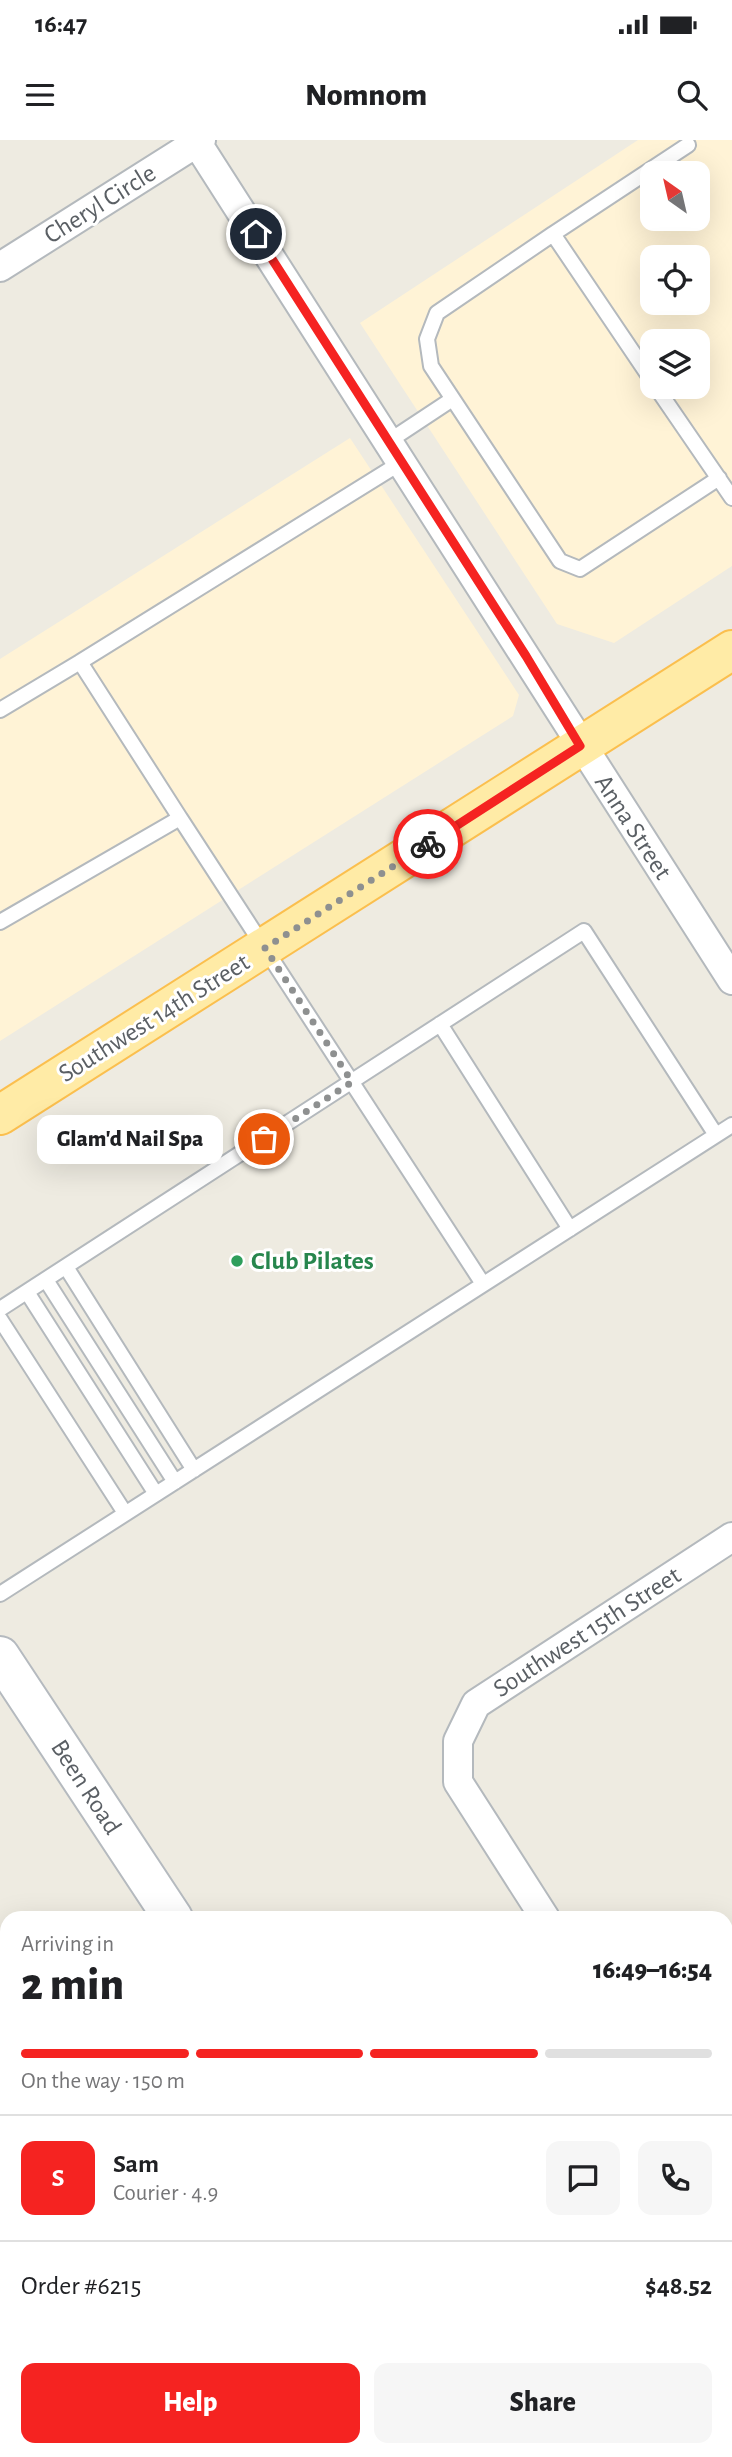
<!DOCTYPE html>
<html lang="en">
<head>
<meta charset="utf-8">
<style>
	:root { --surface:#fff; --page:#f6f6f6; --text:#202124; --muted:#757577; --line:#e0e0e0; --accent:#f52321 }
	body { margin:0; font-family:"Alegreya Sans",sans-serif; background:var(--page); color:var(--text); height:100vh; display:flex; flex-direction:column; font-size:26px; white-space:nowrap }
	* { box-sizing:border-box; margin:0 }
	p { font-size:23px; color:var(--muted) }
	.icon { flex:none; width:38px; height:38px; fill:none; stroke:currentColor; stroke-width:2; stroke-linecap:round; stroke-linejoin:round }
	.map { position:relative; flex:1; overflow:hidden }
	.details { position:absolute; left:0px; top:1771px; width:733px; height:546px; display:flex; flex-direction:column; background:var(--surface); border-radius:21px 21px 0 0; box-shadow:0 7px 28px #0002 }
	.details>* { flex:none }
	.needle { width:46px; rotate:326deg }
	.tools { position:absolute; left:640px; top:21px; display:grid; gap:14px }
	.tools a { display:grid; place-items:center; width:70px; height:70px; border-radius:14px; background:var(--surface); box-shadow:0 7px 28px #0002; font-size:35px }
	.pin { position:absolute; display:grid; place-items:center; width:60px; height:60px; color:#fff; margin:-30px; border:4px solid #fff; border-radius:50%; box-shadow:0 2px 7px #0007 }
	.courier { position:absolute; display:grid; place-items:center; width:70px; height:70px; margin:-35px; border:5px solid #f52321; border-radius:50%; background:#fff; color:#222; box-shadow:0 2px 9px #0007 }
	.bubble { position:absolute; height:49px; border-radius:14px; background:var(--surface); box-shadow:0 7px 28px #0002; font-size:23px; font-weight:800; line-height:49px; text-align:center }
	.summary em { font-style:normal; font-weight:800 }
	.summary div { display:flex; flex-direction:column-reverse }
	.summary { display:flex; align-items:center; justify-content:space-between; height:119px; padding:0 21px }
	h1 { font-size:46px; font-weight:800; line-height:52px }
	.bar { display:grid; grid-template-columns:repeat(4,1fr); gap:10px 7px; align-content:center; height:84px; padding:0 21px }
	.bar i { height:9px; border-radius:5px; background:var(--line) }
	.bar .active { background:var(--accent) }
	.bar p { grid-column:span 4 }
	.line { display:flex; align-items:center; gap:18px; padding:0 21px; border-top:2px solid var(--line) }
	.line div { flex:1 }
	.round { display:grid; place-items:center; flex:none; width:74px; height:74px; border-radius:14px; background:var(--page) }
	.cta { display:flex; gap:14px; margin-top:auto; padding:14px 21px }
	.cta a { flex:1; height:80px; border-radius:14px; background:var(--accent); color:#fff; font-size:28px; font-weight:800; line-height:80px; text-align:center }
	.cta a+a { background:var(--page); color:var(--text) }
	.status { display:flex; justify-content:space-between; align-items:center; height:49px; padding:0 35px; background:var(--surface); direction:ltr }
	.status svg { height:19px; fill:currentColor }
	header { display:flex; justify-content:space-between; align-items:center; height:91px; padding:0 21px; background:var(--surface); font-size:32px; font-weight:800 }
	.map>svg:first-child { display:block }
	.commercial { fill:#fff3d6; fill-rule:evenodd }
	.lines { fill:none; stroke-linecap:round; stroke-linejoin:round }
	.lane-casing { stroke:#b4b9bd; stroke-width:18 }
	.street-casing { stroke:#b4b9bd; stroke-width:32 }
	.secondary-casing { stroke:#b5babf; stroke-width:42 }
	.primary-casing { stroke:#fbbf4e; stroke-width:42 }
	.lane { stroke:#fff; stroke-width:14 }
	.street { stroke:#fff; stroke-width:28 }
	.secondary { stroke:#fff; stroke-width:38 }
	.primary { stroke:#ffeba6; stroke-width:38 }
	.done { stroke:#8e9090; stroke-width:7; stroke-dasharray:0 12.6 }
	.route { stroke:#f52321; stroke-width:9 }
	.leisure-dot { fill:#2e9e5b; stroke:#fff; stroke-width:2.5 }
	.labels { text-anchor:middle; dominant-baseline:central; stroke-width:6; stroke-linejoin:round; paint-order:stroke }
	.street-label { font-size:26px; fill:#5a5f64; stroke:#fff }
	.leisure-label { font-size:26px; font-weight:bold; fill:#27864d; stroke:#fff; text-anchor:start }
</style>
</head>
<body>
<div class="status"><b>16:47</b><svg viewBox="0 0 49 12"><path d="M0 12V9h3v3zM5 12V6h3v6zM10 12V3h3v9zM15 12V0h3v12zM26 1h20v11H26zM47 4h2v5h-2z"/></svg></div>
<header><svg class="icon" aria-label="menu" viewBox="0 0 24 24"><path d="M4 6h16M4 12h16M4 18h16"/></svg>Nomnom<svg class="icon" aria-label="search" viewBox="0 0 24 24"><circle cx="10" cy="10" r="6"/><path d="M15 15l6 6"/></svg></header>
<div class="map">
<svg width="732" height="2317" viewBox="0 0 732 2317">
	<rect width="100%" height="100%" fill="#eeebe1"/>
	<path class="commercial" d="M638 0H732V426L614 503 557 484 360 183ZM653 33H698V79H653ZM653 117H698V163H653ZM653 201H698V247H653Z
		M350 298 519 555 513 576 0 901V519Z"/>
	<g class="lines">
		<g class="lane-casing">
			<path id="lane" d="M553 94 688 5
				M653 242 553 94 437 173 427 199 431 226 560 421 580 429 719 338
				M656 247 732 358
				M389 301 451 260
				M0 570 80 522
				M180 678 80 522 402 322
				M0 782 180 678 483 1144
				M440 884 570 1089
				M66 1127 194 1330
				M46 1140 175 1342
				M27 1152 156 1354
				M0 1169 584 791 716 995
				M0 1179 125 1373
				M0 1454 732 985
				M0 2293 7 2305
				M159 2317 164 2310"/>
		</g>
		<g class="street-casing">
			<path id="street" d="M197 3 732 840
				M0 127 201 0
				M545 1778 458 1642V1601L476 1564 732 1397
				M726 2016 732 2013
				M726 2060 732 2069
				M297 2317 309 2310"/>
		</g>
		<g class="secondary-casing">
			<path id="secondary" d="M0 1516 173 1778
				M522 2310 527 2317"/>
		</g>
		<g class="primary-casing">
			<path id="primary" d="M0 975 732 510"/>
		</g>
		<use href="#lane" class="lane"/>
		<use href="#street" class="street"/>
		<use href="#secondary" class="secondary"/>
		<use href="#primary" class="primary"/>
	</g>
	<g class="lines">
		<path class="done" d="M264 999 352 942 265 808 428 704"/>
		<path class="route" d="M256 94 526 516 580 606 428 704"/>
	</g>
	<circle class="leisure-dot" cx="237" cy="1121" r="7"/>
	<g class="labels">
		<g class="street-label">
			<text transform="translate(100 64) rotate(-32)">Cheryl Circle</text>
			<text transform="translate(633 687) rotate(57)">Anna Street</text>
			<text transform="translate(154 878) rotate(-32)">Southwest 14th Street</text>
			<text transform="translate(587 1492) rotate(-33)">Southwest 15th Street</text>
			<text transform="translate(86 1647) rotate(57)">Been Road</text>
		</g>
		<g class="leisure-label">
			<text x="251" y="1121">Club Pilates</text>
		</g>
	</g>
</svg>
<div class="tools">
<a><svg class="needle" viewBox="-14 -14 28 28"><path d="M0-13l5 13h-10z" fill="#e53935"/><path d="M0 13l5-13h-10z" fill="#757577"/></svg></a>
<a><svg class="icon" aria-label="locate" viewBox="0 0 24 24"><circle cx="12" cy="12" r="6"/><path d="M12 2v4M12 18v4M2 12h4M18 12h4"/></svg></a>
<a><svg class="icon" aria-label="layers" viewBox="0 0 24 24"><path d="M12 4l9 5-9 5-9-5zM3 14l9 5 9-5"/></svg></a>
</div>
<div class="pin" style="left:264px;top:999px;background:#ea580c"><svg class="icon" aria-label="bag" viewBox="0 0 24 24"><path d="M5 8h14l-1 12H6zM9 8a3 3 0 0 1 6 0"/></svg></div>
<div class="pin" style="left:256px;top:94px;background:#1f2937"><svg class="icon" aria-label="home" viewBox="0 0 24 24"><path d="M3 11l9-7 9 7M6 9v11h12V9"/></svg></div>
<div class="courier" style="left:428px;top:704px"><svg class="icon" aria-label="bike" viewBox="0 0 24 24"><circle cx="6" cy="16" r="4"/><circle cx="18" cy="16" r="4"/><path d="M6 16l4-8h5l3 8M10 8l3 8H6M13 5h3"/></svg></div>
<div class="bubble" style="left:37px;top:975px;width:186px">Glam'd Nail Spa</div>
<section class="details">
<div class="summary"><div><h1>2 min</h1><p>Arriving in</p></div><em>16:49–16:54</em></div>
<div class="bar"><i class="active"></i><i class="active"></i><i class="active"></i><i></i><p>On the way · 150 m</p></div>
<div class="line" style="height:126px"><b class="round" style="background:var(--accent);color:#fff">S</b><div><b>Sam</b><p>Courier · 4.9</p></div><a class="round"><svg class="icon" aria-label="chat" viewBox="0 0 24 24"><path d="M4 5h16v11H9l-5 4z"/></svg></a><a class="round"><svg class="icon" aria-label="phone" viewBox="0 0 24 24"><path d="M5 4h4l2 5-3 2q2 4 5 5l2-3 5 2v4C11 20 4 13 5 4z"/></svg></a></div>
<div class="line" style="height:91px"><div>Order #6215</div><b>$48.52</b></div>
<div class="cta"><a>Help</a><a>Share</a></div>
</section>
</div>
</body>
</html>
